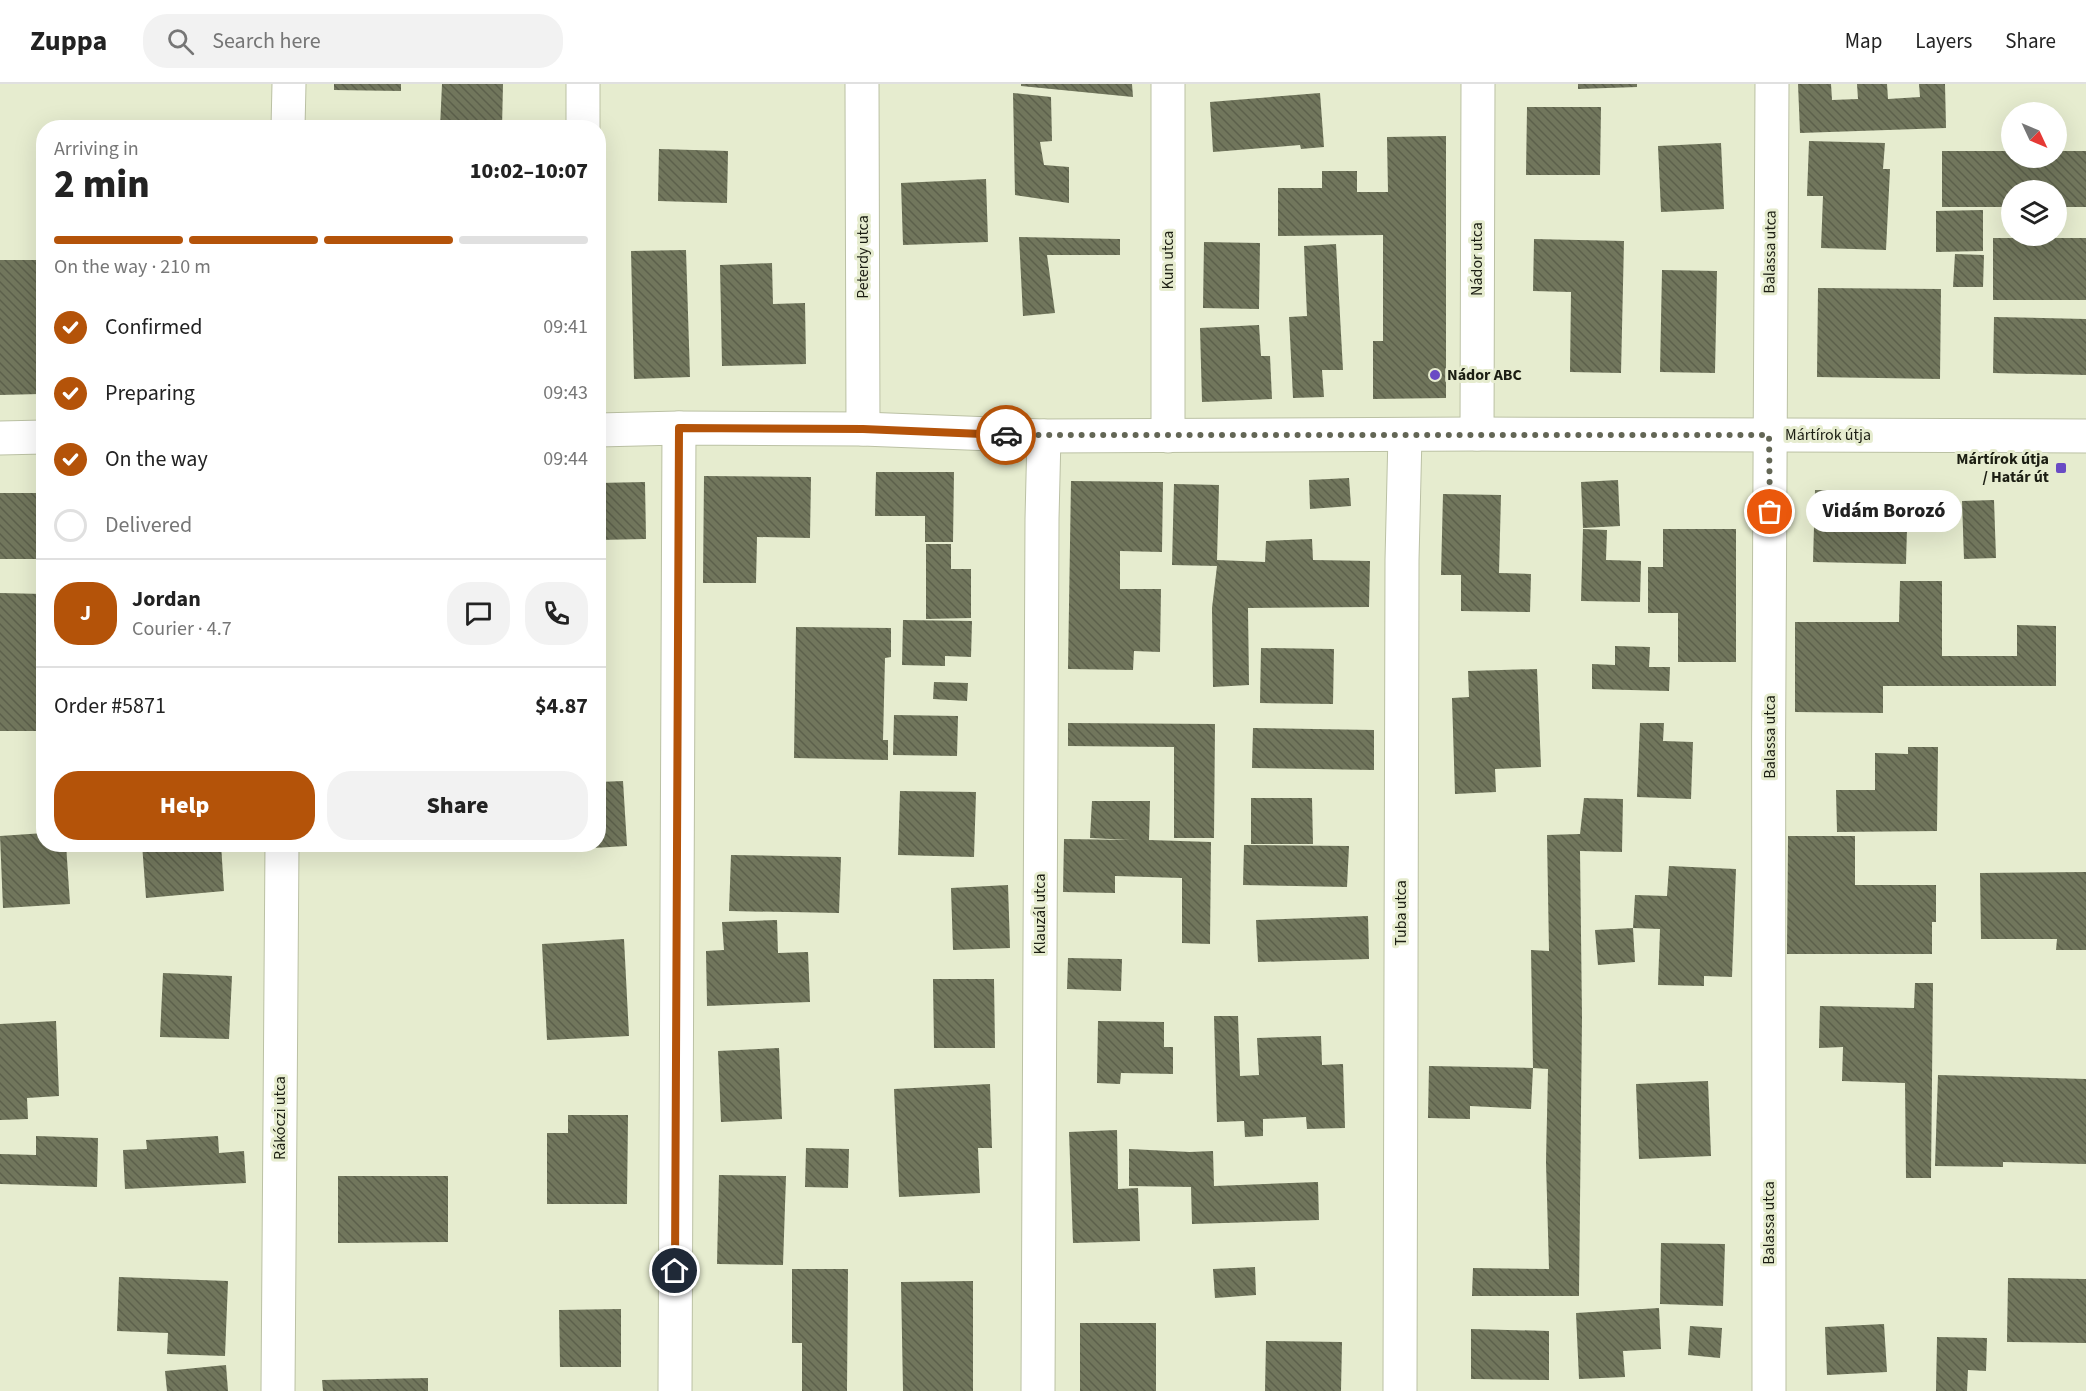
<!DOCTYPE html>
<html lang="en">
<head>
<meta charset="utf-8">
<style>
	:root { --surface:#fff; --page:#f2f2f2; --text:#222; --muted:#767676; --line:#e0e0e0; --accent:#b45309 }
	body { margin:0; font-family:"Source Sans 3",sans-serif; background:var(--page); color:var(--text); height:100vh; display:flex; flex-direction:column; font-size:22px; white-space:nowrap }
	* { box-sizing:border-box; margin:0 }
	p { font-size:20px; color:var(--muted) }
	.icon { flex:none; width:33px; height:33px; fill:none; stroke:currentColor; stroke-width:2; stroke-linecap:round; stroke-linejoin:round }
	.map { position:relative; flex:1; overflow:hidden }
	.panel { position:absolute; left:36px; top:36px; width:570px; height:732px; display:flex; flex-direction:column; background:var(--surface); border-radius:24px; box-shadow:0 6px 24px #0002 }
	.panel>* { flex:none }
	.needle { width:39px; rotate:134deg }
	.fabs { position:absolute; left:2001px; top:18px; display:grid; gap:12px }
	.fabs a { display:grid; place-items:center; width:66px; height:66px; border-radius:50%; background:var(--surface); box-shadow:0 6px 24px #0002; font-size:30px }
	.pin { position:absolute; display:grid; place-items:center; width:51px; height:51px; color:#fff; margin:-26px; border:3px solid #fff; border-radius:50%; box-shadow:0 2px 6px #0007 }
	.courier { position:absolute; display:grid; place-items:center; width:60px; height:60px; margin:-30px; border:4px solid #b45309; border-radius:50%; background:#fff; color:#222; box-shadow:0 2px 8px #0007 }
	.bubble { position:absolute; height:42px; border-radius:21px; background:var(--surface); box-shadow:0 6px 24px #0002; font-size:20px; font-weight:800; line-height:42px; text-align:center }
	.headline em { font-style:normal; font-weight:800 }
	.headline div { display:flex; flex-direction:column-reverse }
	.headline { display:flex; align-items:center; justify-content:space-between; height:102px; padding:0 18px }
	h1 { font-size:39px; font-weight:800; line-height:45px }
	.bar { display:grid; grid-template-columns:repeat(4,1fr); gap:9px 6px; align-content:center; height:72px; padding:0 18px }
	.bar i { height:8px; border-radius:4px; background:var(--line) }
	.bar .selected { background:var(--accent) }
	.bar p { grid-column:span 4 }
	.line { display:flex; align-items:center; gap:15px; padding:0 18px; border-top:2px solid var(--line) }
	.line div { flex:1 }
	.round { display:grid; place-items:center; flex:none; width:63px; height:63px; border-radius:24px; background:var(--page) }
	ol { padding:0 18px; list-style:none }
	li { display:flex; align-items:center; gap:18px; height:66px }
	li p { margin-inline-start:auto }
	li .icon { padding:6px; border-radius:50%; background:var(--accent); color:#fff; stroke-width:4 }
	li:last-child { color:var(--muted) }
	li i { width:33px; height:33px; border:3px solid var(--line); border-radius:50% }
	.cta { display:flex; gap:12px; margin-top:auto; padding:12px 18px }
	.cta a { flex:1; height:69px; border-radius:24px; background:var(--accent); color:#fff; font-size:24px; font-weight:800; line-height:69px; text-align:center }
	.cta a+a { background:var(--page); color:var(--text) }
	header { display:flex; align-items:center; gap:36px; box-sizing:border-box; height:84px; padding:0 30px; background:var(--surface); border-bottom:2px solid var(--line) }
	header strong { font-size:28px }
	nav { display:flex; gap:33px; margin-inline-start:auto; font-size:21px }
	.search { width:420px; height:54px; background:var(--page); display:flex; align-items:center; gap:15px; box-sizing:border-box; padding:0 21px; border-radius:24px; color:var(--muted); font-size:22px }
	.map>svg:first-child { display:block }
	.building { fill:url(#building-back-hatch) }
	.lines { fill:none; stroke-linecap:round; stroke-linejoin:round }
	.minor-casing { stroke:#bbc1a4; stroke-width:35 }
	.tertiary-casing { stroke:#bbc1a4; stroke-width:35 }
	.minor { stroke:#fff; stroke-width:33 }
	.tertiary { stroke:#fff; stroke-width:33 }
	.done { stroke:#636655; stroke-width:6; stroke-dasharray:0 10.8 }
	.route { stroke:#b45309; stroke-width:8 }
	.poi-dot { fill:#694bc4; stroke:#e6eccf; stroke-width:2 }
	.labels { text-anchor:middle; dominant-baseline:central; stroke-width:6; stroke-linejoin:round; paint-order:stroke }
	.street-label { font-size:16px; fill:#1c1e13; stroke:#e6eccf }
	.poi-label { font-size:16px; font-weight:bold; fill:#1c1e13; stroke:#e6eccf; text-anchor:start }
</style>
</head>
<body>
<header>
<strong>Zuppa</strong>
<div class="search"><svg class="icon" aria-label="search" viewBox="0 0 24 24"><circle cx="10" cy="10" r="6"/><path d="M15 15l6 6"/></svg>Search here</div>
<nav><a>Map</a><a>Layers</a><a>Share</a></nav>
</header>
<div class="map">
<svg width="2086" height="1307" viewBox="0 0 2086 1307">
	<defs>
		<pattern id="building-back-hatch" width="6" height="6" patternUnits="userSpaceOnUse" patternTransform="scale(1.5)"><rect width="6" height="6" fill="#71765c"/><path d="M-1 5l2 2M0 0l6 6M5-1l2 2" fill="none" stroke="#5c604b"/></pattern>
	</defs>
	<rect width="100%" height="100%" fill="#e6eccf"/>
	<path class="building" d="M334 0H401V7L334 6Z
		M442 0H503L502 44H440Z
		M1021 0H1132L1133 13 1021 2Z
		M1578 0H1637V3L1578 5Z
		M1798 0H1831L1832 16 1858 15 1857 0H1887L1888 15 1920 13 1919 0H1945L1946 44 1800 49Z
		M1013 9 1051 13 1052 57 1040 58 1044 81 1069 83V119L1015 111Z
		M1320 9 1324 63 1301 65 1300 61 1213 68 1210 18Z
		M1527 23H1601L1600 91H1526Z
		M1446 52V314L1373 315V257H1383V151L1278 152V104H1322V87H1357V108H1388L1387 53Z
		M1809 57 1885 59 1883 85H1890L1886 166 1821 164 1823 112H1807Z
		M1721 59 1724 125 1661 128 1658 62Z
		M659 65 728 67 727 119 658 117Z
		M1942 67H2012V74H2056V67H2086V123H2056V106H2012V123H1942Z
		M986 95 988 158 903 161 901 99Z
		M1983 126V167L1936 168V127Z
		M1019 153 1120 155V171H1047L1055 229 1023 232Z
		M1993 154H2086V216H1993Z
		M1534 155 1624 157 1621 289 1570 288 1571 208 1533 207Z
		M1204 158 1260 159 1259 225 1203 224Z
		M1336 160 1343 286H1322L1324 313 1293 314 1289 233 1307 232 1304 162Z
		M686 166 690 293 634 295 631 167Z
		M1955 170 1984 171 1983 203H1953Z
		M0 176H37L40 310 0 311Z
		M772 179 773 220 805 219 806 280 722 282 720 181Z
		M1662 186 1717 187 1715 289 1660 288Z
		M1818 204 1941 205 1940 295 1817 293Z
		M1994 233 2086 235V291L1993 289Z
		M1259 241 1261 272H1270L1272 315 1202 318 1200 244Z
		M876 388H954L953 458H925V432H875Z
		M704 392 811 393 810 454 757 453 756 499H703Z
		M1349 394 1351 422 1310 425 1309 396Z
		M1618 396 1620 442 1583 444 1581 398Z
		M1071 397 1163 398 1162 468 1120 467V505H1161L1160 568 1134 567 1133 586 1068 585Z
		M645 398 646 455 598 456V399Z
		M1174 400 1219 401 1217 476 1265 478 1266 457 1312 455 1313 476 1370 477 1369 523 1248 524 1249 601 1213 603 1212 524 1217 482 1172 481Z
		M1815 406 1908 408 1906 480 1813 478Z
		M0 409H44V475H0Z
		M1443 410 1501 411 1499 489 1531 490 1530 528 1461 527V491H1441Z
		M1994 416 1996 474 1964 475 1962 417Z
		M1583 445 1607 446 1606 476 1641 477 1640 518 1581 517Z
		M1663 445H1736V578H1678V529H1648V483H1663Z
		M926 460H951V485H971V534L926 535Z
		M1900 497H1942V572H2017V541L2056 542V602H1883V629L1795 628V538H1899Z
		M0 509 44 510V647H0Z
		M903 536 972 537 971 573 945 572V582L902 581Z
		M796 543 891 544V573L885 574 883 656H888V676L794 674Z
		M1615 562 1650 563 1649 583H1670L1669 607 1592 605V580L1615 581Z
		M1261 564 1334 565 1333 620 1260 619Z
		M1537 585 1541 683 1495 685 1496 708 1455 710 1452 614 1469 613 1468 587Z
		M934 598 968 599 967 617 933 615Z
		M894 631 958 632 957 672 893 671Z
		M1068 639 1215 640 1214 754H1174V663L1068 662Z
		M1640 639H1664L1663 657 1693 658 1691 715 1637 713Z
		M1253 644 1374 646V686L1252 684Z
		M1908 663H1938L1937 747 1837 748 1836 706H1875V669L1908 670Z
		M623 697 627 762 576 765 575 760H598V698Z
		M900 707 976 708 974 773 898 771Z
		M1251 714H1312L1313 760H1251Z
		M1584 714 1623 715 1622 768 1580 767 1582 934 1579 1212H1472L1473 1184 1549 1185 1546 1078 1548 985 1533 984 1531 866 1549 867 1547 751 1580 750Z
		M1092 717H1150L1149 756 1211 758 1210 860 1182 859V794L1115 792V809L1063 808 1064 755 1130 756 1090 754Z
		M44 749V760H66L70 820 3 824 0 752Z
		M1788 752H1855V801H1936V838H1932V870H1787Z
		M142 760H221L224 807 146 814Z
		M1244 761 1349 762 1347 803 1243 801Z
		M731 771 841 773 839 829 729 827Z
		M1669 782 1736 785 1732 893 1704 892V902L1658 901 1660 845 1633 844 1635 811 1667 812Z
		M2086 788V866H2056L2057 855H1981L1980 789Z
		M1008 801 1010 864 953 866 951 804Z
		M1368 832 1369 875 1258 878 1256 836Z
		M777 836 778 869 808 868 810 918 707 922 706 867 724 866 722 838Z
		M1633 844 1635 878 1598 881 1595 846Z
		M624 855 629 952 547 956 542 860Z
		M1068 874 1122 875 1121 907 1067 905Z
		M163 889 232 892 229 955 160 953Z
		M933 895H994L995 964H934Z
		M1915 899H1933L1931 1094H1906L1905 999 1842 997 1843 963 1819 964 1820 922 1914 924Z
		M1214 932H1238L1240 992 1259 991 1257 954 1321 952 1322 981 1343 980 1345 1044 1307 1045 1306 1033 1263 1035V1052L1245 1053 1244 1037 1217 1038Z
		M56 937 59 1012 27 1014 28 1035 0 1036V940Z
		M1098 937 1164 938V963H1173V990L1121 989 1120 1000 1097 999Z
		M779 964 782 1035 721 1038 718 967Z
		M1429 982 1533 984 1531 1025 1470 1022V1035L1428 1034Z
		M1938 991 2086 995V1080L2003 1078V1083L1935 1082Z
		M1708 997 1711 1072 1639 1075 1636 1000Z
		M990 1000 992 1064H978L980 1109 899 1113 894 1005Z
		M568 1031H628L627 1120H547V1049H568Z
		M1117 1046 1118 1105 1138 1104 1140 1157 1073 1159 1069 1048Z
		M36 1052 98 1054 97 1103 0 1100V1070L36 1071Z
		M218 1052 219 1069 244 1067 246 1099 125 1105 123 1066 147 1065 146 1056Z
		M806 1064 849 1065 848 1104 805 1103Z
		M1129 1065 1190 1068 1213 1067 1214 1102 1318 1098 1319 1136 1192 1140 1191 1103 1129 1102Z
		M719 1091 786 1092 783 1181 717 1180Z
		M338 1092H448V1158L338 1159Z
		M1661 1159 1725 1160 1723 1222 1660 1220Z
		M1255 1183 1256 1211 1215 1214 1213 1185Z
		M792 1185H848L847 1307H802V1259H792Z
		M119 1193 228 1197 225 1272 167 1270 168 1249 117 1247Z
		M2008 1194 2086 1195V1259L2007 1258Z
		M973 1197V1307H903L901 1198Z
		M1659 1224 1661 1265 1623 1267 1625 1293 1579 1295 1576 1229Z
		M621 1225V1283H560L559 1226Z
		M1080 1239H1156V1307H1080Z
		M1884 1240 1887 1288 1827 1291 1825 1243Z
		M1690 1242 1722 1244 1720 1274 1688 1271Z
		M1471 1245 1549 1247V1296L1471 1295Z
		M1937 1253 1987 1254 1986 1287 1968 1286 1967 1307H1936Z
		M1266 1257 1342 1258 1341 1307H1265Z
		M226 1281 228 1307H167L165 1287Z
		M428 1294V1307H323L322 1296Z"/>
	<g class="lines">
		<g class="minor-casing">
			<path id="minor" d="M583 0V44
				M862 0 863 345
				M288 44 289 0
				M1477 350 1478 0
				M1168 352V0
				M278 1307 282 760
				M675 1307 679 344
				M1038 1307 1042 435 1044 352
				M1400 1307 1402 476 1405 351
				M1769 1307C1769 871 1767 436 1772 0"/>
		</g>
		<g class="tertiary-casing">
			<path id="tertiary" d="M598 346 679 344 863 345 1044 352 1477 350 2086 352
				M0 354 44 353"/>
		</g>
		<use href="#minor" class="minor"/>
		<use href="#tertiary" class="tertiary"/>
	</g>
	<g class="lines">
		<path class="done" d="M1006 351H1769L1770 428"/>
		<path class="route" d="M675 1187 679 344 863 345 1006 351"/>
	</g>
	<g class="poi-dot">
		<circle cx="1435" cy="291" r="6"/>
		<rect x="2055" y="378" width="12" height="12" rx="3"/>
	</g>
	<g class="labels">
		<g class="street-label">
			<text transform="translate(1770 168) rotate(-89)">Balassa utca</text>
			<text transform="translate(863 173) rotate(-90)">Peterdy utca</text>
			<text transform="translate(1477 175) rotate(-90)">Nádor utca</text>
			<text transform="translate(1168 176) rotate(-90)">Kun utca</text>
			<text x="1828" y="351">Mártírok útja</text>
			<text transform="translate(1770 653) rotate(-90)">Balassa utca</text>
			<text transform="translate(1401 829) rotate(-90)">Tuba utca</text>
			<text transform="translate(1040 830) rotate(-90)">Klauzál utca</text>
			<text transform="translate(280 1034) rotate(-90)">Rákóczi utca</text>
			<text transform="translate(1769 1139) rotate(-90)">Balassa utca</text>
		</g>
		<g class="poi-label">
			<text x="1447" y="291">Nádor ABC</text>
			<text x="2049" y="375" text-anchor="end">Mártírok útja<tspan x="2049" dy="18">/ Határ út</tspan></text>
		</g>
	</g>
</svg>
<div class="fabs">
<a><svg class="needle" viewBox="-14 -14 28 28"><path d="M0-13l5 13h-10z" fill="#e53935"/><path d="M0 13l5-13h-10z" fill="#767676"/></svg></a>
<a><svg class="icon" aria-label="layers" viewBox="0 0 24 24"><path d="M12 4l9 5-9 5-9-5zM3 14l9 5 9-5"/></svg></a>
</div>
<div class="pin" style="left:1770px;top:428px;background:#ea580c"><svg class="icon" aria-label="bag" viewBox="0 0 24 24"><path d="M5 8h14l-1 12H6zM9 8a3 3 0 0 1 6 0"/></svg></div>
<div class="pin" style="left:675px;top:1187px;background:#1f2937"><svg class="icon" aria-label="home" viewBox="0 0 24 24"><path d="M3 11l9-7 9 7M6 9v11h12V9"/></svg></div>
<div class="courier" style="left:1006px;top:351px"><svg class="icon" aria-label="car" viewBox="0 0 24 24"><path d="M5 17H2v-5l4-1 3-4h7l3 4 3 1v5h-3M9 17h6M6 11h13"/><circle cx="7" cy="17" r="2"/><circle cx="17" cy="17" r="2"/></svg></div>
<div class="bubble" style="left:1806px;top:406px;width:156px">Vidám Borozó</div>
<section class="panel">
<div class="headline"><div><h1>2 min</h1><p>Arriving in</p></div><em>10:02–10:07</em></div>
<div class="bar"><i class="selected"></i><i class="selected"></i><i class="selected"></i><i></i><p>On the way · 210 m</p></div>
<ol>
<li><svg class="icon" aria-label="check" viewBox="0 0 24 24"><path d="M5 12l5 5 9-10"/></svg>Confirmed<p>09:41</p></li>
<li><svg class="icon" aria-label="check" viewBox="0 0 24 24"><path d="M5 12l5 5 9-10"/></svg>Preparing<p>09:43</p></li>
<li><svg class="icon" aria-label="check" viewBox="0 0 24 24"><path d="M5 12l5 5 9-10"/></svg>On the way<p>09:44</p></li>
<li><i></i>Delivered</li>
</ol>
<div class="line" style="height:108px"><b class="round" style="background:var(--accent);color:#fff">J</b><div><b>Jordan</b><p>Courier · 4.7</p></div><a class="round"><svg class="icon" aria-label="chat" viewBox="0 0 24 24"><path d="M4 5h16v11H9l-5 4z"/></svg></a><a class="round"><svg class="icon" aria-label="phone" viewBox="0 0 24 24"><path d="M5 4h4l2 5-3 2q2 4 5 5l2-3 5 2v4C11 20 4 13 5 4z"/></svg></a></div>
<div class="line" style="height:78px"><div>Order #5871</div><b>$4.87</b></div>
<div class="cta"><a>Help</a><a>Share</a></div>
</section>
</div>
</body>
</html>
